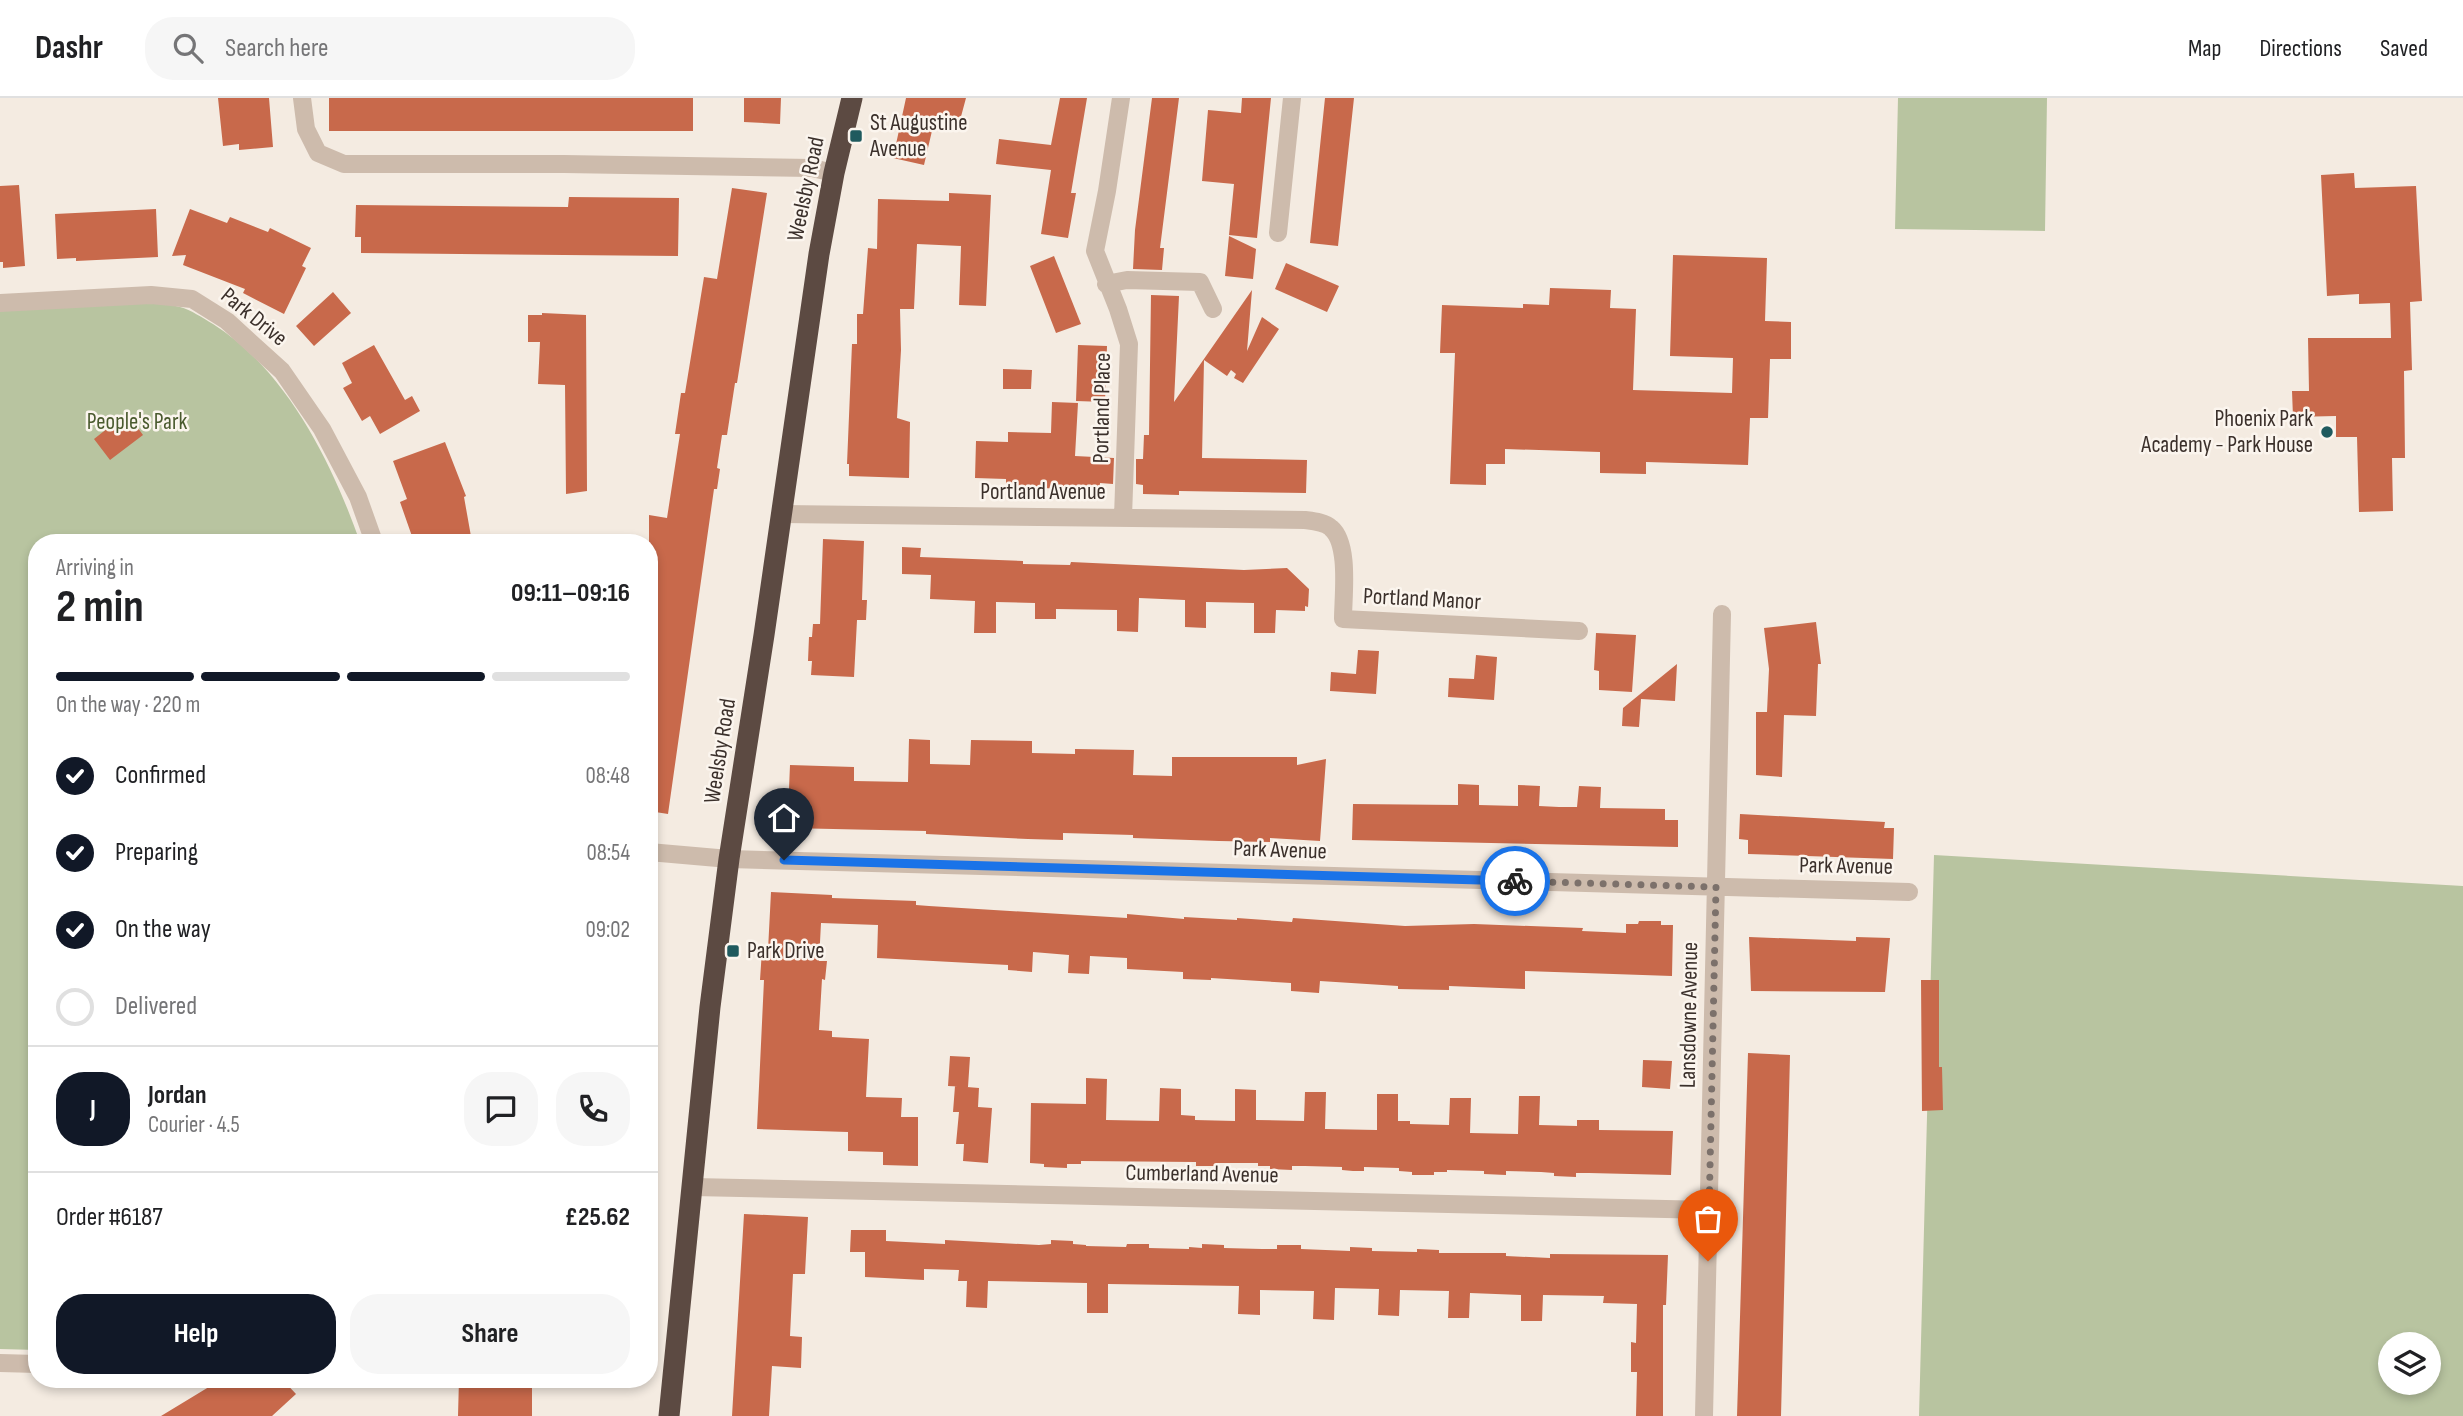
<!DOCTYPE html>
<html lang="en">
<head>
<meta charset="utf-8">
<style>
	:root { --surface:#fff; --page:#f6f6f6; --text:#202124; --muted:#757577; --line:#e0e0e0; --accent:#111827 }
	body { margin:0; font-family:"Sofia Sans Condensed",sans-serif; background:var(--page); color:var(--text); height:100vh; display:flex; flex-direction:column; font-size:26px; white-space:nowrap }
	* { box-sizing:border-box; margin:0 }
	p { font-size:23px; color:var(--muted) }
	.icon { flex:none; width:38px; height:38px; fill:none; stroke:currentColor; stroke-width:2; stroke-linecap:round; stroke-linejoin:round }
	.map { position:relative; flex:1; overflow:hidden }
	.details { position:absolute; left:28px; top:436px; width:630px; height:854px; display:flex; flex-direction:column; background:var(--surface); border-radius:28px; box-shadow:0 4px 10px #0003 }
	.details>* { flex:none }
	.fabs { position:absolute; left:2378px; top:1234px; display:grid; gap:14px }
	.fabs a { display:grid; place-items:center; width:63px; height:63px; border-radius:50%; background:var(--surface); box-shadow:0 4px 10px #0003; font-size:35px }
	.pin { position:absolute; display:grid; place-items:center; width:60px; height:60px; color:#fff; margin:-72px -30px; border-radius:50% 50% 50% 0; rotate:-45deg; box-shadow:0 0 7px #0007 }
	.pin .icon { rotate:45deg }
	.courier { position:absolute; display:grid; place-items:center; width:70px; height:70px; margin:-35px; border:5px solid #1a73e8; border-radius:50%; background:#fff; color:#222; box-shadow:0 2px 9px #0007 }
	.head em { font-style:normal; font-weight:700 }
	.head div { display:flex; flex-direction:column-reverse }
	.head { display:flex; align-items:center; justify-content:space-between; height:119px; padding:0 28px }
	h1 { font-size:46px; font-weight:700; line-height:52px }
	.bar { display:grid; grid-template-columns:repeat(4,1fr); gap:10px 7px; align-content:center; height:84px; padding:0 28px }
	.bar i { height:9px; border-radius:5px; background:var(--line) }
	.bar .active { background:var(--accent) }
	.bar p { grid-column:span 4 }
	.line { display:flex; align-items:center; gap:18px; padding:0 28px; border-top:2px solid var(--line) }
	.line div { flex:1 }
	.round { display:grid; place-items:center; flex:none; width:74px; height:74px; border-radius:28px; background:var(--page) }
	ol { padding:0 28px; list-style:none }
	li { display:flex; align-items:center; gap:21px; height:77px }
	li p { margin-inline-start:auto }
	li .icon { padding:7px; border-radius:50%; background:var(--accent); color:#fff; stroke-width:4 }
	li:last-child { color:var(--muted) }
	li i { width:38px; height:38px; border:4px solid var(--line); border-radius:50% }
	.button { display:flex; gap:14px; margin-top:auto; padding:14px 28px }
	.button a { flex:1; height:80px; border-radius:28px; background:var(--accent); color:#fff; font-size:28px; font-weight:700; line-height:80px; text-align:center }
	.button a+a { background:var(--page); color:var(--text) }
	header { display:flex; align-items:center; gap:42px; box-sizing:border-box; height:98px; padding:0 35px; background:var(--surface); border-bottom:2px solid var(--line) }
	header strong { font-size:33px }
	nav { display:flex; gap:38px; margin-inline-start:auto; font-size:24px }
	.search { width:490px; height:63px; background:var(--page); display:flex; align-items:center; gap:18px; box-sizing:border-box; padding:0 24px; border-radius:28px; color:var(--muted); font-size:26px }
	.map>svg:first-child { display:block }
	.green { fill:#b8c4a0; fill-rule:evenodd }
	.building { fill:#c8694b }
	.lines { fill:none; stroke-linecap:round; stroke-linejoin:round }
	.street { stroke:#cdbbac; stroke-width:18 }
	.highway { stroke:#5c4a42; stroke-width:21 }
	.done { stroke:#7c716b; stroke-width:7; stroke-dasharray:0 12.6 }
	.route { stroke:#1a73e8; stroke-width:9 }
	.poi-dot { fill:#1f5a5e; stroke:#fbf5ee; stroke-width:2.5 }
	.labels { text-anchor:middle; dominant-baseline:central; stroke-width:5; stroke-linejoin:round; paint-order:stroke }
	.poi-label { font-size:23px; fill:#3b302b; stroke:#fbf5ee; text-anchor:start }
	.street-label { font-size:23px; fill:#3b302b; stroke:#fbf5ee }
	.park-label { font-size:23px; fill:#4a5a2e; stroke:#fbf5ee }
</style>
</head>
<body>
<header>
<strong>Dashr</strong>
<div class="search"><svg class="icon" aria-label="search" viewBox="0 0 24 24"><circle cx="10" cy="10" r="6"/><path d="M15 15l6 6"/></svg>Search here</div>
<nav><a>Map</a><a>Directions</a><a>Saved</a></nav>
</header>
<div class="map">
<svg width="2463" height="1318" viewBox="0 0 2463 1318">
	<rect width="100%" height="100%" fill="#f4ebe1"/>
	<path class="green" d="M1898 0H2047L2045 133 1895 131Z
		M126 203C143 205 163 204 180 209 191 212 203 220 213 226 287 273 332 365 360 444H37V1252L0 1251V210Z
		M1934 757 2463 788V1318H1919ZM2390 1246H2429V1284H2390Z"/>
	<path class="building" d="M218 0H269L273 49 239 52V46L223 48Z
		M329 0H693V33H329Z
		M744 0H781L780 26 744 24Z
		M906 0H966L959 26 935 20 924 67 893 60Z
		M1060 0H1087L1071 95H1076L1068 140 1041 136 1051 72 996 66 999 41 1051 47Z
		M1152 0H1179L1160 150H1164L1162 172 1133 171 1135 132Z
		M1242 0H1271L1257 140 1229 137 1234 86 1202 83 1208 12 1241 15Z
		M1325 0H1354L1338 148 1310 145Z
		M2354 75 2355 90 2416 88 2422 203 2410 204 2412 272 2404 273 2405 360H2392L2393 413 2359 414 2357 339H2336V318L2293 319 2292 293H2309L2308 240H2391L2390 205 2359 206V196L2327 198 2321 77Z
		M19 87 25 168 3 170V164H0V88Z
		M732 90 767 95 737 285H735L727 337H722L717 370 720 371 717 391H714L668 716 649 713V417L667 420 680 336H675L681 295H685L704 179 717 181Z
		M949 95 991 97 986 208 959 207 961 148 917 146 914 211H900L901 252 897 320 910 324 909 380 849 378V366H847L852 246H857V216H863L868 150 877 151 878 101 949 103Z
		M569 99 679 100 678 158 361 155V139H355L356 107 568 109Z
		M156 111 158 159 76 163V160L57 161 55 116Z
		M190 111 227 125 230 119 268 134 270 130 311 150 302 168 306 170 284 216 243 195 245 191 183 167 186 157 172 158Z
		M1229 138 1256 151 1253 181 1225 178Z
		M1673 157 1767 160 1765 223 1791 224V261H1770L1768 320H1750L1748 367 1646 364V376L1600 375V354L1505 351V366H1486V387L1450 386 1455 255H1440L1442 207 1523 210V206L1549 207 1550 190 1611 192 1610 210 1636 211 1633 292 1732 295 1733 260 1670 258Z
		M1054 158 1081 226 1056 235 1030 168Z
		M1286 165 1339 188 1327 214 1275 191Z
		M1252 192 1247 253 1262 219 1279 231 1243 285 1234 280 1236 276 1231 272 1227 278 1204 262 1202 360 1307 362 1306 395 1179 393V397L1143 396V387L1136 386V361H1143L1144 337H1149L1151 197 1179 198 1174 304Z
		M333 194 351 215 314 248 296 228Z
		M542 215 586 217 587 393 566 396 565 287 538 286 540 244H528V217H542Z
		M374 247 405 302 412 298 420 313 380 336 370 318 362 323 343 290 352 285 342 265Z
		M1078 247 1107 248 1105 304 1076 303Z
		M1003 271 1032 272 1031 291H1003Z
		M1052 304 1078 305 1075 358 1114 360 1113 386 1100 385V393L1043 390 1042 393 1006 389V381L975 380 976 343 1008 344V334L1051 335Z
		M127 315 143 337 110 362 94 341Z
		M445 344 466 398 464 399 472 444H414L400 404 407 401 393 363Z
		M823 441 864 443 862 502H867L866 522H857L854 579 811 577 812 563H808L809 539H812L813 526H820Z
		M902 449 921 450 920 459 1023 463V466L1070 467 1071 464 1244 472 1287 470 1309 491 1308 509 1305 508V513L1276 512 1275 535H1254V505L1206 504V530L1185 529V502L1139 500 1138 534 1117 533V512L1056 511V521H1035V505L996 504V535H974L975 503 930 501 931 477 902 476Z
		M1816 524 1821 566H1818L1816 618 1784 617 1782 679 1756 677V614H1767L1769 571 1764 530Z
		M1596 535 1636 537 1632 594 1599 592V573L1594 572Z
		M1358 552 1379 553 1376 596 1330 593 1331 574 1356 576Z
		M1476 557 1497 559 1494 602 1448 599 1449 580 1474 581Z
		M1677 566 1675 603 1641 601 1639 629 1622 628 1623 610Z
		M909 641 930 642V666L970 667 971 642 1032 643V655L1075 656V651L1134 652 1133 677 1172 678V659H1297V667L1326 661 1320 743 1270 740V744L1219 743 1133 740V737L1063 735V742L1028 741 926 736V733L787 730 788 717H781V691H789L790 667 854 669V683L908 684Z
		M1458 686 1479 687V707L1518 708V687L1540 688 1539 708 1559 709H1577L1579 688 1601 689 1600 710 1665 711V722H1678V749L1352 742 1353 706 1458 707Z
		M1740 716 1885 724 1884 730H1894L1893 761 1748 756V742L1739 741Z
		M771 794 832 797V800L916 803V807L929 808 1127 820V816L1184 821V819L1237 822V820L1292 824 1293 820 1405 828 1474 826 1583 830 1582 833 1626 835V826H1638L1639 823H1661V827H1673L1672 878 1525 873V891L1449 888V892L1398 891V888L1320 883 1319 895 1291 893V885L1211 880V882L1183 881V874L1127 871V860L1090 858 1089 876 1068 875 1069 857 1033 854 1032 874 1008 872V867L877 860 878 827 821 825 819 863H827L825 882 822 881 819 932 832 933V939L869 941 866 999 902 1000 901 1019H918V1068L883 1067V1054L848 1053V1034L757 1031 764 882H760L762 852H768Z
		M1749 839 1856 843V839L1890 840 1885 894 1751 893Z
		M1921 882H1939V969H1942L1943 1012 1922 1013Z
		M1748 955 1790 957 1781 1318H1737Z
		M950 958 970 959 968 989 948 988Z
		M1643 962 1672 963 1670 991 1642 989Z
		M1086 980 1107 981 1106 1022 1159 1023 1160 990 1181 991V1017L1195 1018V1022L1235 1023V991L1256 992V1022L1304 1023 1305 994H1326L1325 1031 1377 1032V996H1398V1023H1410V1026L1449 1027 1450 1000H1471L1470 1035 1518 1036 1519 998H1540L1539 1027 1577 1028V1022H1599V1032L1673 1033 1671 1077 1589 1075H1576V1079L1554 1078V1075L1541 1074 1506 1073V1077L1484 1076V1073L1447 1072V1074H1434V1077H1412V1074L1399 1073V1070L1364 1069V1073H1353L1342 1072V1069L1305 1068H1292V1072L1270 1071V1068H1258V1065H1218V1068H1196V1064L1081 1063V1066H1067V1070L1044 1069V1066L1030 1065 1031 1005 1086 1006Z
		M955 988 979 990 978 1009 992 1010 988 1065 963 1063 964 1046H956L959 1014H953Z
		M744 1116 808 1119 805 1176H793L790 1238 802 1239 801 1270 772 1268 769 1318H732Z
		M851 1132H886V1143L945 1146V1142L1039 1147 1051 1146V1142L1073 1143V1146L1086 1147V1148L1126 1149 1127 1146H1149V1150L1189 1151V1149L1202 1150V1146L1224 1147V1150L1262 1151H1277V1147H1301V1151L1350 1153V1149L1372 1150V1153L1417 1154V1151L1439 1152V1155H1506V1158L1550 1160V1156L1668 1157 1666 1207H1663V1318H1636L1637 1274H1631V1244L1636 1245 1637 1206 1603 1205 1604 1198 1543 1197 1542 1223H1521V1197L1470 1195 1469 1220H1448L1449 1193 1400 1192 1399 1218 1378 1217 1379 1191 1335 1190 1334 1222 1313 1221 1314 1193 1260 1192V1217L1238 1216 1239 1188 1108 1186V1215H1087V1185L988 1183 987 1210 966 1209 967 1183H958L959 1172 924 1171V1182L865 1179V1154H850Z
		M222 1281H282L296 1296 272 1318H161Z
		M459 1281 512 1282V1289H532V1318H458Z"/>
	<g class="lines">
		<path class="street" d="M302 0 306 31 318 55 344 66H564L812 70 834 75
			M1121 0 1107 93 1095 153 1118 211 1129 246 1123 419
			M1278 135 1292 0
			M1106 186 1127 182 1200 184 1213 211
			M0 205 151 197 192 201 227 223 282 273 322 331 358 399 374 444
			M782 416 1305 422C1313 423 1325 424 1331 430 1350 446 1343 498 1343 521L1579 533
			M649 754 729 761 1909 794
			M693 1089 1709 1112
			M0 1265 37 1266
			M1704 1318 1722 516"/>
		<path class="highway" d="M669 1318 710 909 729 761 764 537 819 156 834 75 852 0"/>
	</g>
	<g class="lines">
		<path class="done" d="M1515 783 1716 789 1708 1163"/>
		<path class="route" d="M784 762 1515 783"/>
	</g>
	<g class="poi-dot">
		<rect x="849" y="31" width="14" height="14" rx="3.5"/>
		<circle cx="2327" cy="334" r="7"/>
		<rect x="726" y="846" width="14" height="14" rx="3.5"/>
	</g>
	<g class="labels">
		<g class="poi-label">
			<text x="870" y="25">St Augustine<tspan x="870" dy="26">Avenue</tspan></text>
			<text x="2313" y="321" text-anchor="end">Phoenix Park<tspan x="2313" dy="26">Academy - Park House</tspan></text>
			<text x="747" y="853">Park Drive</text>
		</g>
		<g class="street-label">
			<text transform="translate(806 91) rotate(-78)">Weelsby Road</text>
			<text transform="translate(254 219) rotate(39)">Park Drive</text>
			<text transform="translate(1102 310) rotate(-89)">Portland Place</text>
			<text x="1043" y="394">Portland Avenue</text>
			<text transform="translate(1422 501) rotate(3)">Portland Manor</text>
			<text transform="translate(720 653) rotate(-81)">Weelsby Road</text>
			<text transform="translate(1280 752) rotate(2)">Park Avenue</text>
			<text transform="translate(1846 768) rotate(1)">Park Avenue</text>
			<text transform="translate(1689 917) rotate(-89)">Lansdowne Avenue</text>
			<text transform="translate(1202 1076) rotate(1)">Cumberland Avenue</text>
		</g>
		<g class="park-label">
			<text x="137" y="324">People's Park</text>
		</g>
	</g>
</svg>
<div class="fabs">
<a><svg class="icon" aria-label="layers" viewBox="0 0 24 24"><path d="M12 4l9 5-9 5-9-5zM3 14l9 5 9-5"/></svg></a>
</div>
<div class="pin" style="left:1708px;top:1163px;background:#ea580c"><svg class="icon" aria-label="bag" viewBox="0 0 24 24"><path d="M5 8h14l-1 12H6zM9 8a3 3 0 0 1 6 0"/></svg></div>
<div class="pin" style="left:784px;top:762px;background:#1f2937"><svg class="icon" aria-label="home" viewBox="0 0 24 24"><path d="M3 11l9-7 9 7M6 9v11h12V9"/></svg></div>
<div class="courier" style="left:1515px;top:783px"><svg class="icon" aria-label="bike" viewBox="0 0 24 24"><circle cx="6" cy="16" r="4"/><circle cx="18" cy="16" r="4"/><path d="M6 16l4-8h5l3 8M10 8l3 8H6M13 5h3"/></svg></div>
<section class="details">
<div class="head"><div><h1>2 min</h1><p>Arriving in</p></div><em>09:11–09:16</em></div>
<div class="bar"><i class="active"></i><i class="active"></i><i class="active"></i><i></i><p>On the way · 220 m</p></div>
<ol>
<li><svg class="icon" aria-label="check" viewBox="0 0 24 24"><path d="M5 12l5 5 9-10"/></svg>Confirmed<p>08:48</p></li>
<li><svg class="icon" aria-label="check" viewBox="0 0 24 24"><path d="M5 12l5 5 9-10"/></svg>Preparing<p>08:54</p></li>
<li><svg class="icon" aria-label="check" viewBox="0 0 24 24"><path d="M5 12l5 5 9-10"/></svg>On the way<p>09:02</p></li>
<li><i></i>Delivered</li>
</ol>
<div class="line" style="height:126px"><b class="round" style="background:var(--accent);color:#fff">J</b><div><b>Jordan</b><p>Courier · 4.5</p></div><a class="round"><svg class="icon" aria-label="chat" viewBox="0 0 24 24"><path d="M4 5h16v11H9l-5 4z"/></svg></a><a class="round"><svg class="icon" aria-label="phone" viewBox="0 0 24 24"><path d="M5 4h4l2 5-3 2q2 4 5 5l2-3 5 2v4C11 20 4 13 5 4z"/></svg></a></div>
<div class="line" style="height:91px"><div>Order #6187</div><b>£25.62</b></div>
<div class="button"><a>Help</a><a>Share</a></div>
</section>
</div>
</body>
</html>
